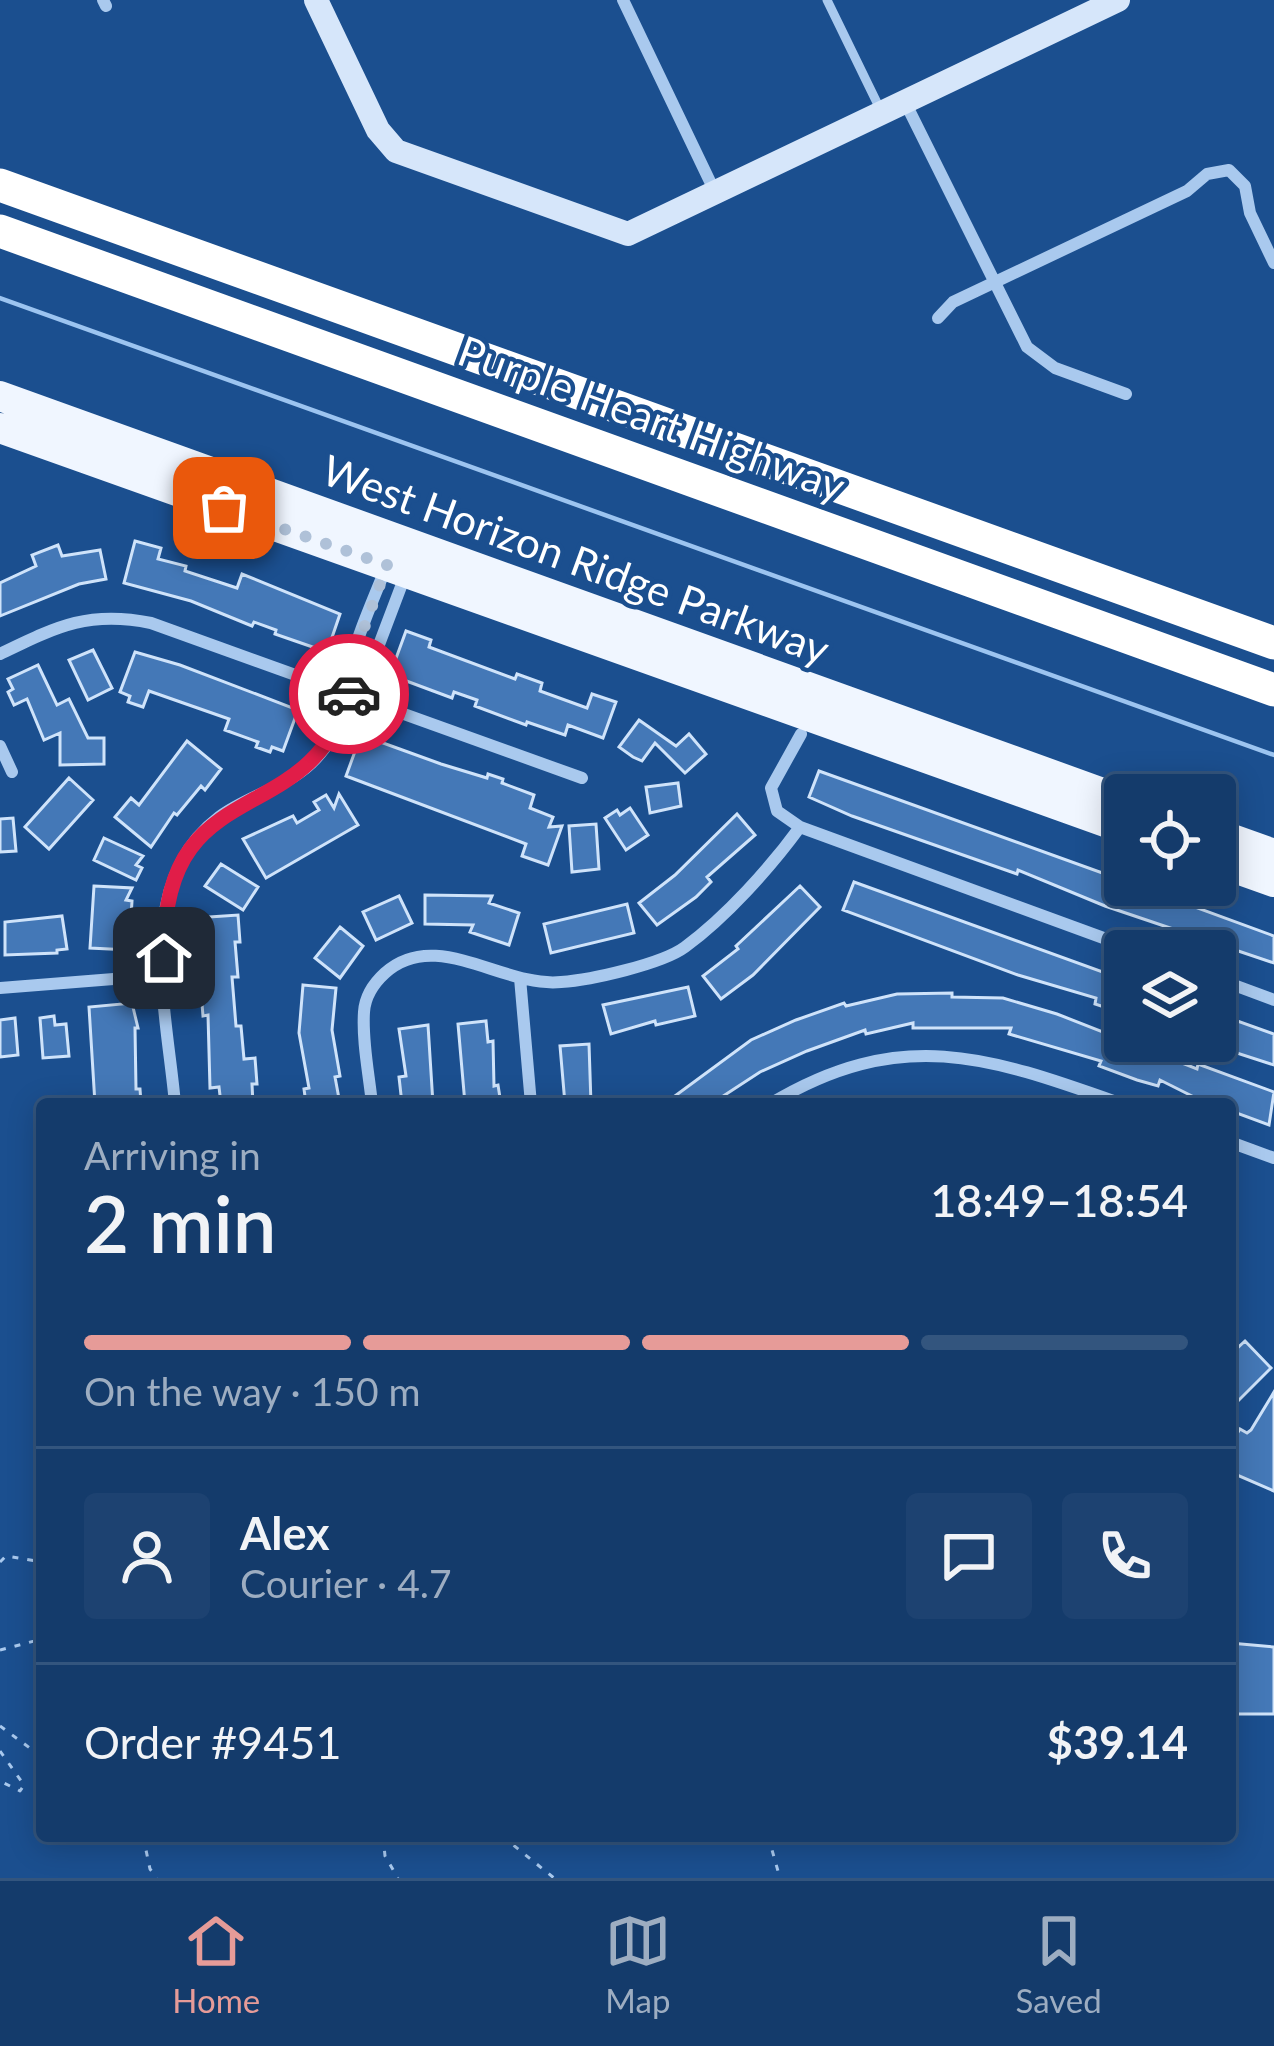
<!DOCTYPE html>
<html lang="en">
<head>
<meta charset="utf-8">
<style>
	:root { --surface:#143b6b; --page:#1d4271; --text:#f1f3f6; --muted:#9dadc1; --line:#33557e; --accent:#e69b98 }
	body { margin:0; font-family:Lato,sans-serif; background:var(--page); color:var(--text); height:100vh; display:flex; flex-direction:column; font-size:45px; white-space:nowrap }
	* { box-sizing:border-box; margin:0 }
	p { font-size:39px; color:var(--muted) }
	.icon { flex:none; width:66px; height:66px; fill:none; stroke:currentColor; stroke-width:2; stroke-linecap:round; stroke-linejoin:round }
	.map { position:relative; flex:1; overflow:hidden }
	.details { position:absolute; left:36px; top:1098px; width:1200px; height:744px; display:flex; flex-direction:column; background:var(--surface); border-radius:12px; box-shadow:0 6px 30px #0003,0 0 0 3px var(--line) }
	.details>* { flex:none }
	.tools { position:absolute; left:1104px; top:774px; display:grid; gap:24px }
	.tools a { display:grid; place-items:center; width:132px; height:132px; border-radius:12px; background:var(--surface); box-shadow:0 6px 30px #0003,0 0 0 3px var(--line); font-size:60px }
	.pin { position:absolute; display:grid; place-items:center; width:102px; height:102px; color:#fff; margin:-51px; border-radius:24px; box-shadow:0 6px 18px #0006 }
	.courier { position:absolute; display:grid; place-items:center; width:120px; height:120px; margin:-60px; border:9px solid #e11d48; border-radius:50%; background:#fff; color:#222; box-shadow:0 3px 15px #0007 }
	.head em { font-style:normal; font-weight:600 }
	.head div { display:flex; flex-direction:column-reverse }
	.head { display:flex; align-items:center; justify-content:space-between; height:204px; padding:0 48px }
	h1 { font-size:78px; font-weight:600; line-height:90px }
	.bar { display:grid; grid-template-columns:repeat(4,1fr); gap:18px 12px; align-content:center; height:144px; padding:0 48px }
	.bar i { height:15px; border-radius:9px; background:var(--line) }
	.bar .selected { background:var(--accent) }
	.bar p { grid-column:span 4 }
	.line { display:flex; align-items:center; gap:30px; padding:0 48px; border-top:3px solid var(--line) }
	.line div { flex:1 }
	.round { display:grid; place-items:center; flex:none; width:126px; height:126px; border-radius:12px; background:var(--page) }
	.tab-bar { display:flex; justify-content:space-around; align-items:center; height:168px; border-top:3px solid var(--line); background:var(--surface); font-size:33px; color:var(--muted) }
	.tab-bar a { display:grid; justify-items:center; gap:6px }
	.tab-bar .selected { color:var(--accent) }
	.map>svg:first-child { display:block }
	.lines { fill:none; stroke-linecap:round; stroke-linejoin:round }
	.stream { stroke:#9cc4f0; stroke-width:4.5 }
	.building { fill:#4478b7; stroke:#cfe3fa; stroke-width:3 }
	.path { stroke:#a9c9ee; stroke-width:3; stroke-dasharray:6 9; stroke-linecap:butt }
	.lane { stroke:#a9c9ee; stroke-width:9 }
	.street { stroke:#a9c9ee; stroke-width:12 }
	.secondary { stroke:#d6e6fa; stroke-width:24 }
	.primary { stroke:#f0f6ff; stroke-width:30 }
	.highway { stroke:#fff; stroke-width:33 }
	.done { stroke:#afc1d8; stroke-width:12; stroke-dasharray:0 21.6 }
	.route { stroke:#e11d48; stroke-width:15 }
	.labels { text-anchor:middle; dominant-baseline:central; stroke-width:9; stroke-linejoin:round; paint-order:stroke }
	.street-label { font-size:42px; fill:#fff; stroke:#1b4f8f }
</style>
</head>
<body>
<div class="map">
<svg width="1274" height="1878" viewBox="0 0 1274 1878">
	<rect width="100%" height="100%" fill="#1b4f8f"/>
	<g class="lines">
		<path class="stream" d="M0 298 1274 755"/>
	</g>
	<path class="building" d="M135 541 161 548 158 559 186 566 185 571 237 588 242 574 340 614 327 652 275 634 276 630 254 622 252 626 191 601 124 583Z
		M58 545 62 556 100 550 106 579 79 584 0 616V583L36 566 32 555Z
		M406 631 431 640 429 647 515 679 517 674 542 683 540 691 587 708 592 694 616 702 603 738 568 725 565 735 527 722 526 725 475 706 477 700 454 692 452 698 401 679 402 676 391 672Z
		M93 650 112 688 88 700 69 660Z
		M135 652 180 665 298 710 283 751 272 747 270 752 256 747 258 742 225 730 229 719 149 691 143 707 128 702 130 696 120 692Z
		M38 665 57 705 69 699 88 738H104V764L60 765V733L44 740 27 699 14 705 8 692 13 689 8 679Z
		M639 720 676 746 689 734 706 754 685 773 655 743 642 761 633 757 619 747Z
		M361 735 441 764 487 778 488 774 503 779 502 783 534 795 530 808 553 817 549 827 562 826 548 865 522 856 526 844 346 776Z
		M187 741 221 769 205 790 201 786 177 815 174 813 151 847 115 817 131 798 139 805Z
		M819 771 1122 880 1125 885H1135L1274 936V963L1105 906 1018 870 1017 874 852 816 809 797Z
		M69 778 93 800 49 849 25 827Z
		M678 783 681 806 650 813 646 787Z
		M339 794 358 825 266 878 243 839 293 816 297 823 319 810 314 802 326 795 334 808Z
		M630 808 648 835 626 850 605 818 617 810 620 815Z
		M737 814 755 835 707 877 711 882 696 897 657 925 639 903 675 875Z
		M13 818 16 851 0 852V819Z
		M596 824 599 869 572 872 569 826Z
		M104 838 143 856 136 865 142 868 136 880 94 860Z
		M221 864 258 887 243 910 205 886Z
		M854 882 1125 980V1014L1095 1004 1096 998 1018 975 843 910Z
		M94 886 132 888 126 900 132 901 129 950 90 948Z
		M800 886 820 907 753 975 721 999 703 976 738 949 736 946Z
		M425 895 492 896 489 903 519 913 509 945 470 932 473 925 425 924Z
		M399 896 412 923 376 940 363 912Z
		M627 904 634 933 551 953 544 924Z
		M238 915 240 942H235L238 977H232L236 1026H241L244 1059 255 1058 257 1084H252L253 1104H221L219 1087 210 1088 208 1015 203 1016 195 918Z
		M62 916 67 949 57 950V953L5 955V922Z
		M340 927 363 946 340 978 315 958Z
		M303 985 336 988 332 1030 340 1076 335 1077 340 1104H306L304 1089 309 1088 299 1033Z
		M688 987 695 1016 656 1025 655 1021 611 1034 603 1005Z
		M952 993V997L1003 998 1057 1014 1197 1069 1198 1064 1274 1092 1269 1125 1231 1111 1234 1104H1208L1160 1080 1158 1086 1137 1080 1099 1066 1101 1061 1009 1034 1011 1028H913V1023L866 1034 865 1030 807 1051 760 1072 711 1104H664L751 1040 796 1020 844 1003 846 1006 897 994Z
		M132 1003 138 1028H135L136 1089H140L141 1103 95 1104 89 1007Z
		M1215 1013 1274 1034V1065L1215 1046Z
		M54 1016 55 1025 66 1024 69 1056 43 1058 40 1018Z
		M15 1018 18 1055 0 1057V1020Z
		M486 1021 488 1042 493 1041 494 1086 498 1085 501 1104H465L458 1024Z
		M428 1025 433 1104H402L399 1077 406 1076 399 1029Z
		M589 1044 591 1104H565L560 1046Z
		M1245 1341 1271 1368 1237 1402 1230 1395V1355Z
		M1274 1392V1491L1230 1472V1445L1240 1429 1247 1433 1251 1430Z
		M1230 1643 1274 1647V1714H1230Z"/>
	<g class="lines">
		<path class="path" d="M0 1562 6 1556 42 1562
			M0 1650 42 1639
			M42 1716V1722
			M0 1726 42 1757
			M0 1751 24 1785 20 1791 0 1781
			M143 1836 150 1869 157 1878
			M383 1836 385 1856 398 1878
			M502 1836 554 1878
			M768 1836 780 1878"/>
		<path class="lane" d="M827 0 882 113"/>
		<path class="street" d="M103 0 106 6
			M623 0 715 192
			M905 102 1027 347 1055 368 1126 394
			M938 318 953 302 1187 191 1207 174 1229 170 1245 186 1250 213 1274 263
			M0 654C56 627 88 610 151 623L582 778
			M350 695 366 679 405 576
			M801 734 771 788 777 811 800 827 1139 951
			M0 746 12 772
			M520 978 531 1104
			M1215 978 1274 1000
			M0 988 164 975
			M175 1104C167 1011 132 883 219 817 251 793 293 787 320 754 333 739 345 716 349 697 351 688 347 678 349 669 357 635 374 598 387 565
			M372 1104C369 1074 362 1042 364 1012 365 997 374 983 385 973 436 927 503 988 561 982 591 980 662 964 685 947 726 917 770 868 800 827
			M770 1104C902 1025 989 1057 1122 1104
			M1230 1142 1274 1158"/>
		<path class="secondary" d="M316 0 378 130 396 151 628 234 1118 0"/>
		<path class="primary" d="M0 396 1125 801
			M0 428 1125 829
			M1215 833 1274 854
			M1215 861 1274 882"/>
		<path class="highway" d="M0 185 1274 643
			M0 231 1274 690"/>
	</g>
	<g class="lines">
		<path class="done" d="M224 508 387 565 348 672 349 694"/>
		<path class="route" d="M164 958C160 766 309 836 349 694"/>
	</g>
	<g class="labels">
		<g class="street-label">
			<text transform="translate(652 418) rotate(20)">Purple Heart Highway</text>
			<text transform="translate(576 559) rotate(20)">West Horizon Ridge Parkway</text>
		</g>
	</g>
</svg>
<div class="tools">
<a><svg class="icon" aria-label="locate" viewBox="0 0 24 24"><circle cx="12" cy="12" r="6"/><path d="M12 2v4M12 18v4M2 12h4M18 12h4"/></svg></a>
<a><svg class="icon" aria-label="layers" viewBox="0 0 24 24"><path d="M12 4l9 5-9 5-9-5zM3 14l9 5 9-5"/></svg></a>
</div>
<div class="pin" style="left:224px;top:508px;background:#ea580c"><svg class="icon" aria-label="bag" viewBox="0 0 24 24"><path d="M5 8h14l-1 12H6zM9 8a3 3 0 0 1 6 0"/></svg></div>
<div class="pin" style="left:164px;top:958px;background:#1f2937"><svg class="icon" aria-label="home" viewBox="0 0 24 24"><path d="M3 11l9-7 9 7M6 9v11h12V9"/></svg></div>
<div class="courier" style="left:349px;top:694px"><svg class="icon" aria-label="car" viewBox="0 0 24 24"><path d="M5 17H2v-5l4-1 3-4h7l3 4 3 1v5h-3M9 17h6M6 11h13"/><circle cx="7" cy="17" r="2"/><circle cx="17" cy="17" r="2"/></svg></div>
<section class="details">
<div class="head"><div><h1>2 min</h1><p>Arriving in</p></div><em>18:49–18:54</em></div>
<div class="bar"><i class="selected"></i><i class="selected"></i><i class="selected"></i><i></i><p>On the way · 150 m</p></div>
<div class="line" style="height:216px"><a class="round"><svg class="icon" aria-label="person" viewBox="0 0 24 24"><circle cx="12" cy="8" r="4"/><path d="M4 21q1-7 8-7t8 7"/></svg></a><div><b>Alex</b><p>Courier · 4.7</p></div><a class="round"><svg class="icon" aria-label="chat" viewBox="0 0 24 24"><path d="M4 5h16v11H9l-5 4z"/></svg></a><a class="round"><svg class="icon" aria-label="phone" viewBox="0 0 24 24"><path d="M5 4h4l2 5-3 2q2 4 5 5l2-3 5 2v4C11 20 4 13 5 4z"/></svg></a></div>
<div class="line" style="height:156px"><div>Order #9451</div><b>$39.14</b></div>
</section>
</div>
<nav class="tab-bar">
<a class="selected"><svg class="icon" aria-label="home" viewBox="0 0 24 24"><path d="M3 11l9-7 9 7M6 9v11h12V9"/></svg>Home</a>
<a><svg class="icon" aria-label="map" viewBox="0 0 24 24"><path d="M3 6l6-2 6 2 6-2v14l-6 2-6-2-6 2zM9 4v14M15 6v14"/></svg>Map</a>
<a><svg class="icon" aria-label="saved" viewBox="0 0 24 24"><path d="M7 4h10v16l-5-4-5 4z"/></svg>Saved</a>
</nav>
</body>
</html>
